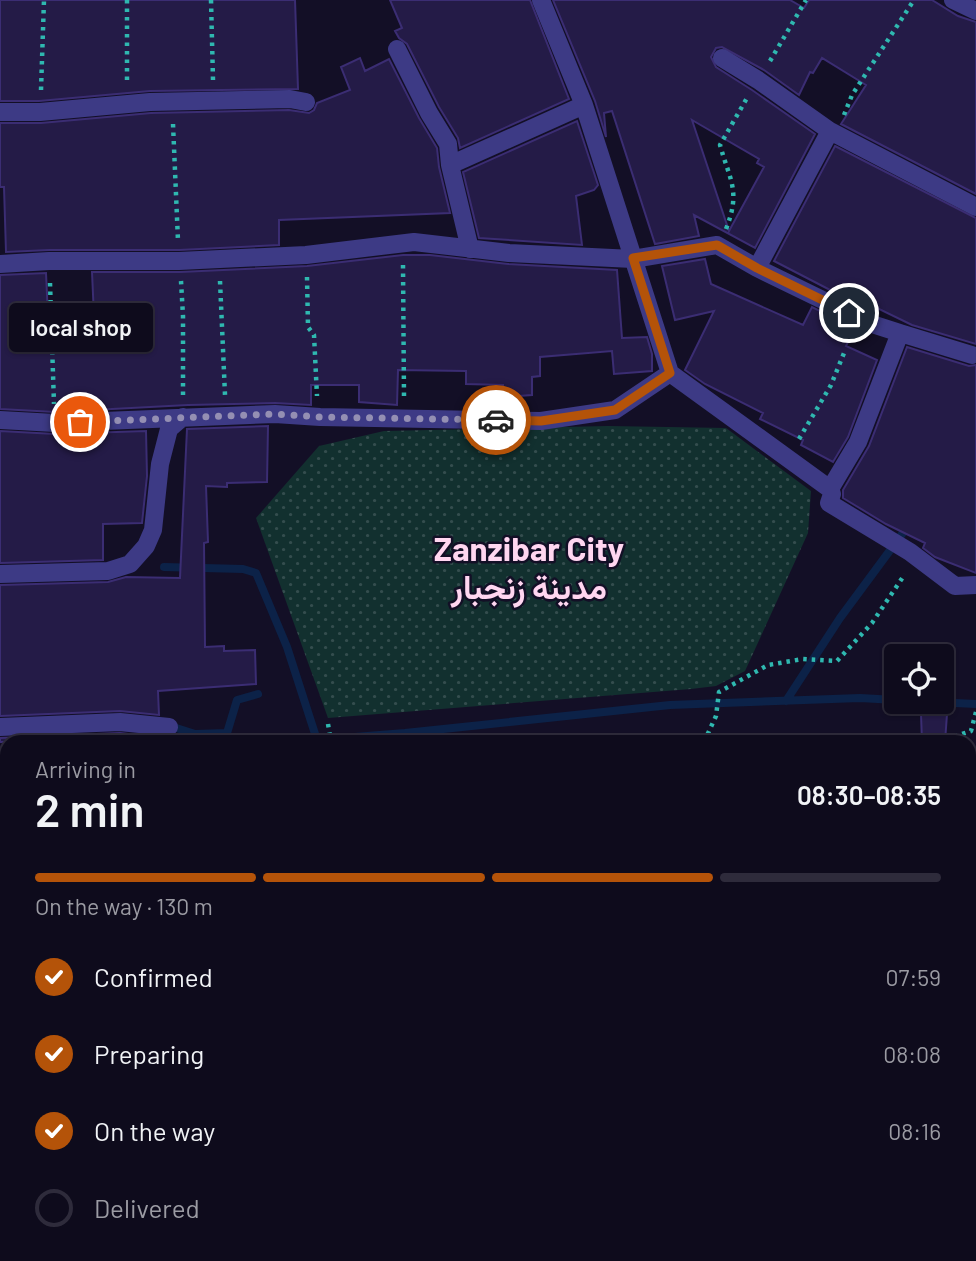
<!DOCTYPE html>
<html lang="en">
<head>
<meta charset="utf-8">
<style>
	:root { --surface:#0e0b1c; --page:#171425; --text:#f1f3f6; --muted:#9b9ba3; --line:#2e2b3b; --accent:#b45309 }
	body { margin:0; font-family:Barlow,Vazirmatn,sans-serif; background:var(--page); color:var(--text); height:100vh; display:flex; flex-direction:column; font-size:26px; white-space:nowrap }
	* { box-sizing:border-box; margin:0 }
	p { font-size:23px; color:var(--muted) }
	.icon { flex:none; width:38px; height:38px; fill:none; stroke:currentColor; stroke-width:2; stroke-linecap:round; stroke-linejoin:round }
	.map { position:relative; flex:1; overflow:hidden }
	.sheet { position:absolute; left:0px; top:735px; width:976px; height:527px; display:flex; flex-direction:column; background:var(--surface); border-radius:21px 21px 0 0; box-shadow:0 2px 5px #0004,0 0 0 2px var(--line) }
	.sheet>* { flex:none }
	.controls { position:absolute; left:884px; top:644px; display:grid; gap:14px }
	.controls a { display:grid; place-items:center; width:70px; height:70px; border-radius:7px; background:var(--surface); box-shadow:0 2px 5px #0004,0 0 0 2px var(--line); font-size:35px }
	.pin { position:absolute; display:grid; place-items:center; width:60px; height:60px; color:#fff; margin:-30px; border:4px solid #fff; border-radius:50%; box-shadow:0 2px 7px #0007 }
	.courier { position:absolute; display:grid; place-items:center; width:70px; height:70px; margin:-35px; border:5px solid #b45309; border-radius:50%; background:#fff; color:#222; box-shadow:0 2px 9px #0007 }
	.bubble { position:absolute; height:49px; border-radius:7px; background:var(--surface); box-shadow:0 2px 5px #0004,0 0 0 2px var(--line); font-size:23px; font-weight:600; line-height:49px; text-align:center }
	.headline em { font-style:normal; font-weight:600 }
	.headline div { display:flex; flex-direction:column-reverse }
	.headline { display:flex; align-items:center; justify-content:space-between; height:119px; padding:0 35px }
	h1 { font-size:46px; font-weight:600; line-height:52px }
	.bar { display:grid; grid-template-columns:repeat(4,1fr); gap:10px 7px; align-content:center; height:84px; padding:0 35px }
	.bar i { height:9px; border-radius:5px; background:var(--line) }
	.bar .selected { background:var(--accent) }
	.bar p { grid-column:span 4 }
	ol { padding:0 35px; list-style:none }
	li { display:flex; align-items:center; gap:21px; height:77px }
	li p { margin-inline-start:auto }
	li .icon { padding:7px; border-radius:50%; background:var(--accent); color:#fff; stroke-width:4 }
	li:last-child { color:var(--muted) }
	li i { width:38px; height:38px; border:4px solid var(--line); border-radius:50% }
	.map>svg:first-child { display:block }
	.green { fill:url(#green-dots) }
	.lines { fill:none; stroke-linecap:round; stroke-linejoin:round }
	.stream { stroke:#0c2248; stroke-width:8 }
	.building { fill:#241b47; stroke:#3b2d73; stroke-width:2; fill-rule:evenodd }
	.path { stroke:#2fb8b0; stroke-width:4.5; stroke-dasharray:3.5 5; stroke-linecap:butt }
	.street { stroke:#3d3a85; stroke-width:18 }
	.done { stroke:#948fb3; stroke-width:7; stroke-dasharray:0 12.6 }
	.route { stroke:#b45309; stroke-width:9 }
	.labels { text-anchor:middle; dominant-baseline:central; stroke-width:5; stroke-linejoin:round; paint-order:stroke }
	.town-label { font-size:33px; font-weight:bold; fill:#ffd6f0; stroke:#130f26 }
</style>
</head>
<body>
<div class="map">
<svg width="976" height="1261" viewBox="0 0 976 1261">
	<defs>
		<pattern id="green-dots" width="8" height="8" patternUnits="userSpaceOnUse" patternTransform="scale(1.75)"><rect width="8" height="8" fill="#12302f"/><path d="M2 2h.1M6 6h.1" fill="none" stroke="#344d4e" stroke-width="1.8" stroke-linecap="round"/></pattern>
	</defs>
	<rect width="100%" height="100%" fill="#130f26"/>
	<path class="green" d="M608 426 726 428 811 491 808 533 745 671 716 686 691 689 328 718 256 518 319 446 384 431Z"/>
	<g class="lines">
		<path class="stream" d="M164 567 243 569 256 573 287 647 317 740 405 733 670 705 860 698 896 700
			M786 701 840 618 908 526
			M934 702 976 704
			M170 726 195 734 227 733 237 700 258 694"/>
	</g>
	<path class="building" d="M0 0H295L298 89 150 91 39 101H0Z
		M390 0H530L569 99 460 148 458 138 439 107 407 44 399 38 395 31 402 28Z
		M553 0H790L804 8 809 0H932L958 16 976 22V194L841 124 866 85 822 58 813 73 810 72 799 95 764 70 722 47 716 48 711 57 716 67 752 90 815 134 755 248 694 215 699 236 655 244 612 111 604 113 606 137 595 101ZM692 120 759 159 757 163 764 167 729 231Z
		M360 58 365 71 389 59 419 118 437 148 439 167 450 213 279 220V245L179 250H49L6 252 4 187H0V123H41L151 113 289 110 309 113 314 110 317 103 350 90 341 67Z
		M577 121 598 185 594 190 576 196 582 245 479 238 463 172Z
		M835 146 976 218V344L912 325 867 303 865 308 774 261Z
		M403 255H430L508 264 617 270 622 338 647 337 652 354V371L614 374 612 351 540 357V376L532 377V395L503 397V385L466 384V371L398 370 397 405 359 402V385H311V405L275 403 188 405 55 412 0 409V275L46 273 49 339H95L92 272H180L307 266Z
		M705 259 711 284 803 325 812 307 855 328 846 346 877 360 848 437 833 462 801 445 803 440 760 419 763 413 705 384 685 370 714 311 675 320 662 266Z
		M907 347 969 366 976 365V573L935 557 923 548 925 543 886 524 843 498V490L869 446Z
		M268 426 267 482 227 483V487L206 486 208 542 204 543 205 647 224 646V651L255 650 256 684 158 691 159 715 120 711 0 716V585L108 582 126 577 180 578 187 429Z
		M0 431 55 434 146 431 147 476 142 523 103 524V560L0 563Z
		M921 714H947L945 742H922Z
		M120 733 160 738V742H0V738Z"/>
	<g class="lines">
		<path class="path" d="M127 0V83
			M211 0 213 80
			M770 61 806 0
			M41 90 44 0
			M844 115 852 95 914 0
			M173 124 178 241
			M726 229C741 191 730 181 720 145L747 98
			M403 265 404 397
			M307 277 308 327 314 335 317 396
			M181 281 183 316V395
			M220 281 225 395
			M50 283 54 404
			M799 439 831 385 844 353
			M328 724 331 742
			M704 742 716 716 719 692 768 665 803 659 837 661 872 623 905 574
			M938 742 971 731 976 712
			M970 1072 976 1071"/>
		<path class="street" d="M541 0 584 105 670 373 830 489 832 494 829 503 910 552 955 586 976 585
			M953 0 976 11
			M397 49 429 113 448 144 450 165 470 249
			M0 112H40L150 102 290 99 306 102
			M830 131 976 207
			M450 165 584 105
			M0 264 49 261H179L306 255 414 242 509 253 633 259 717 245 757 268 830 131 758 80 722 58
			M757 268 872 324 900 333
			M0 420 55 423 275 414 320 417 541 421 615 410 670 373
			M830 489 858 442 900 333 972 355
			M0 574 108 571 130 564 146 546 153 530 160 464 169 429 183 417
			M0 727 120 722 169 727
			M970 839H976
			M0 887H7
			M970 994H976
			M0 1043H7
			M970 1146H976
			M0 1200H7
			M160 1255V1261"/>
	</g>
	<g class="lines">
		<path class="done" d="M80 422 275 414 320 417 496 420"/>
		<path class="route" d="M496 420 541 421 615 410 670 373 633 258 717 245 757 268 849 313"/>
	</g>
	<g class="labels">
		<g class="town-label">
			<text x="529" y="548">Zanzibar City<tspan x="529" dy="38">مدينة زنجبار</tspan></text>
		</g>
	</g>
</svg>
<div class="controls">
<a><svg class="icon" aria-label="locate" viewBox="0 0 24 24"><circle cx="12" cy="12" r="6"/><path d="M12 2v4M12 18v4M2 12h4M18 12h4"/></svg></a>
</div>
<div class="pin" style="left:80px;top:422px;background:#ea580c"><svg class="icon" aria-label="bag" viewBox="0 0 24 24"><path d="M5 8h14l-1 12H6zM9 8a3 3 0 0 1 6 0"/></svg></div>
<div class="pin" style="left:849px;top:313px;background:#1f2937"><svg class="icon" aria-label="home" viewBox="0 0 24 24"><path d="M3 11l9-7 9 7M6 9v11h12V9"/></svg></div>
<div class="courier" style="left:496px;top:420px"><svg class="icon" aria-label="car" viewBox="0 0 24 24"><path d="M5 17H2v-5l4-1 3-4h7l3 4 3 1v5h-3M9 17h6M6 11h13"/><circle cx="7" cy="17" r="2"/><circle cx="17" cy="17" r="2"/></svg></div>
<div class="bubble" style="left:9px;top:303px;width:144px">local shop</div>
<section class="sheet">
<div class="headline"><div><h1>2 min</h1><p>Arriving in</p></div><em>08:30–08:35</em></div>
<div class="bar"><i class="selected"></i><i class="selected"></i><i class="selected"></i><i></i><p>On the way · 130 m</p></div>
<ol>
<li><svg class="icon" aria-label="check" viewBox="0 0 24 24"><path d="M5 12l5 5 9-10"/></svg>Confirmed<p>07:59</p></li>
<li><svg class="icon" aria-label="check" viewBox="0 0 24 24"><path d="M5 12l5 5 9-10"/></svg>Preparing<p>08:08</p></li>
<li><svg class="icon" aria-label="check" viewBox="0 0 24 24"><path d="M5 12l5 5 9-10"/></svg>On the way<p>08:16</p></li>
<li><i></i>Delivered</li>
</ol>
</section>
</div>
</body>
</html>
